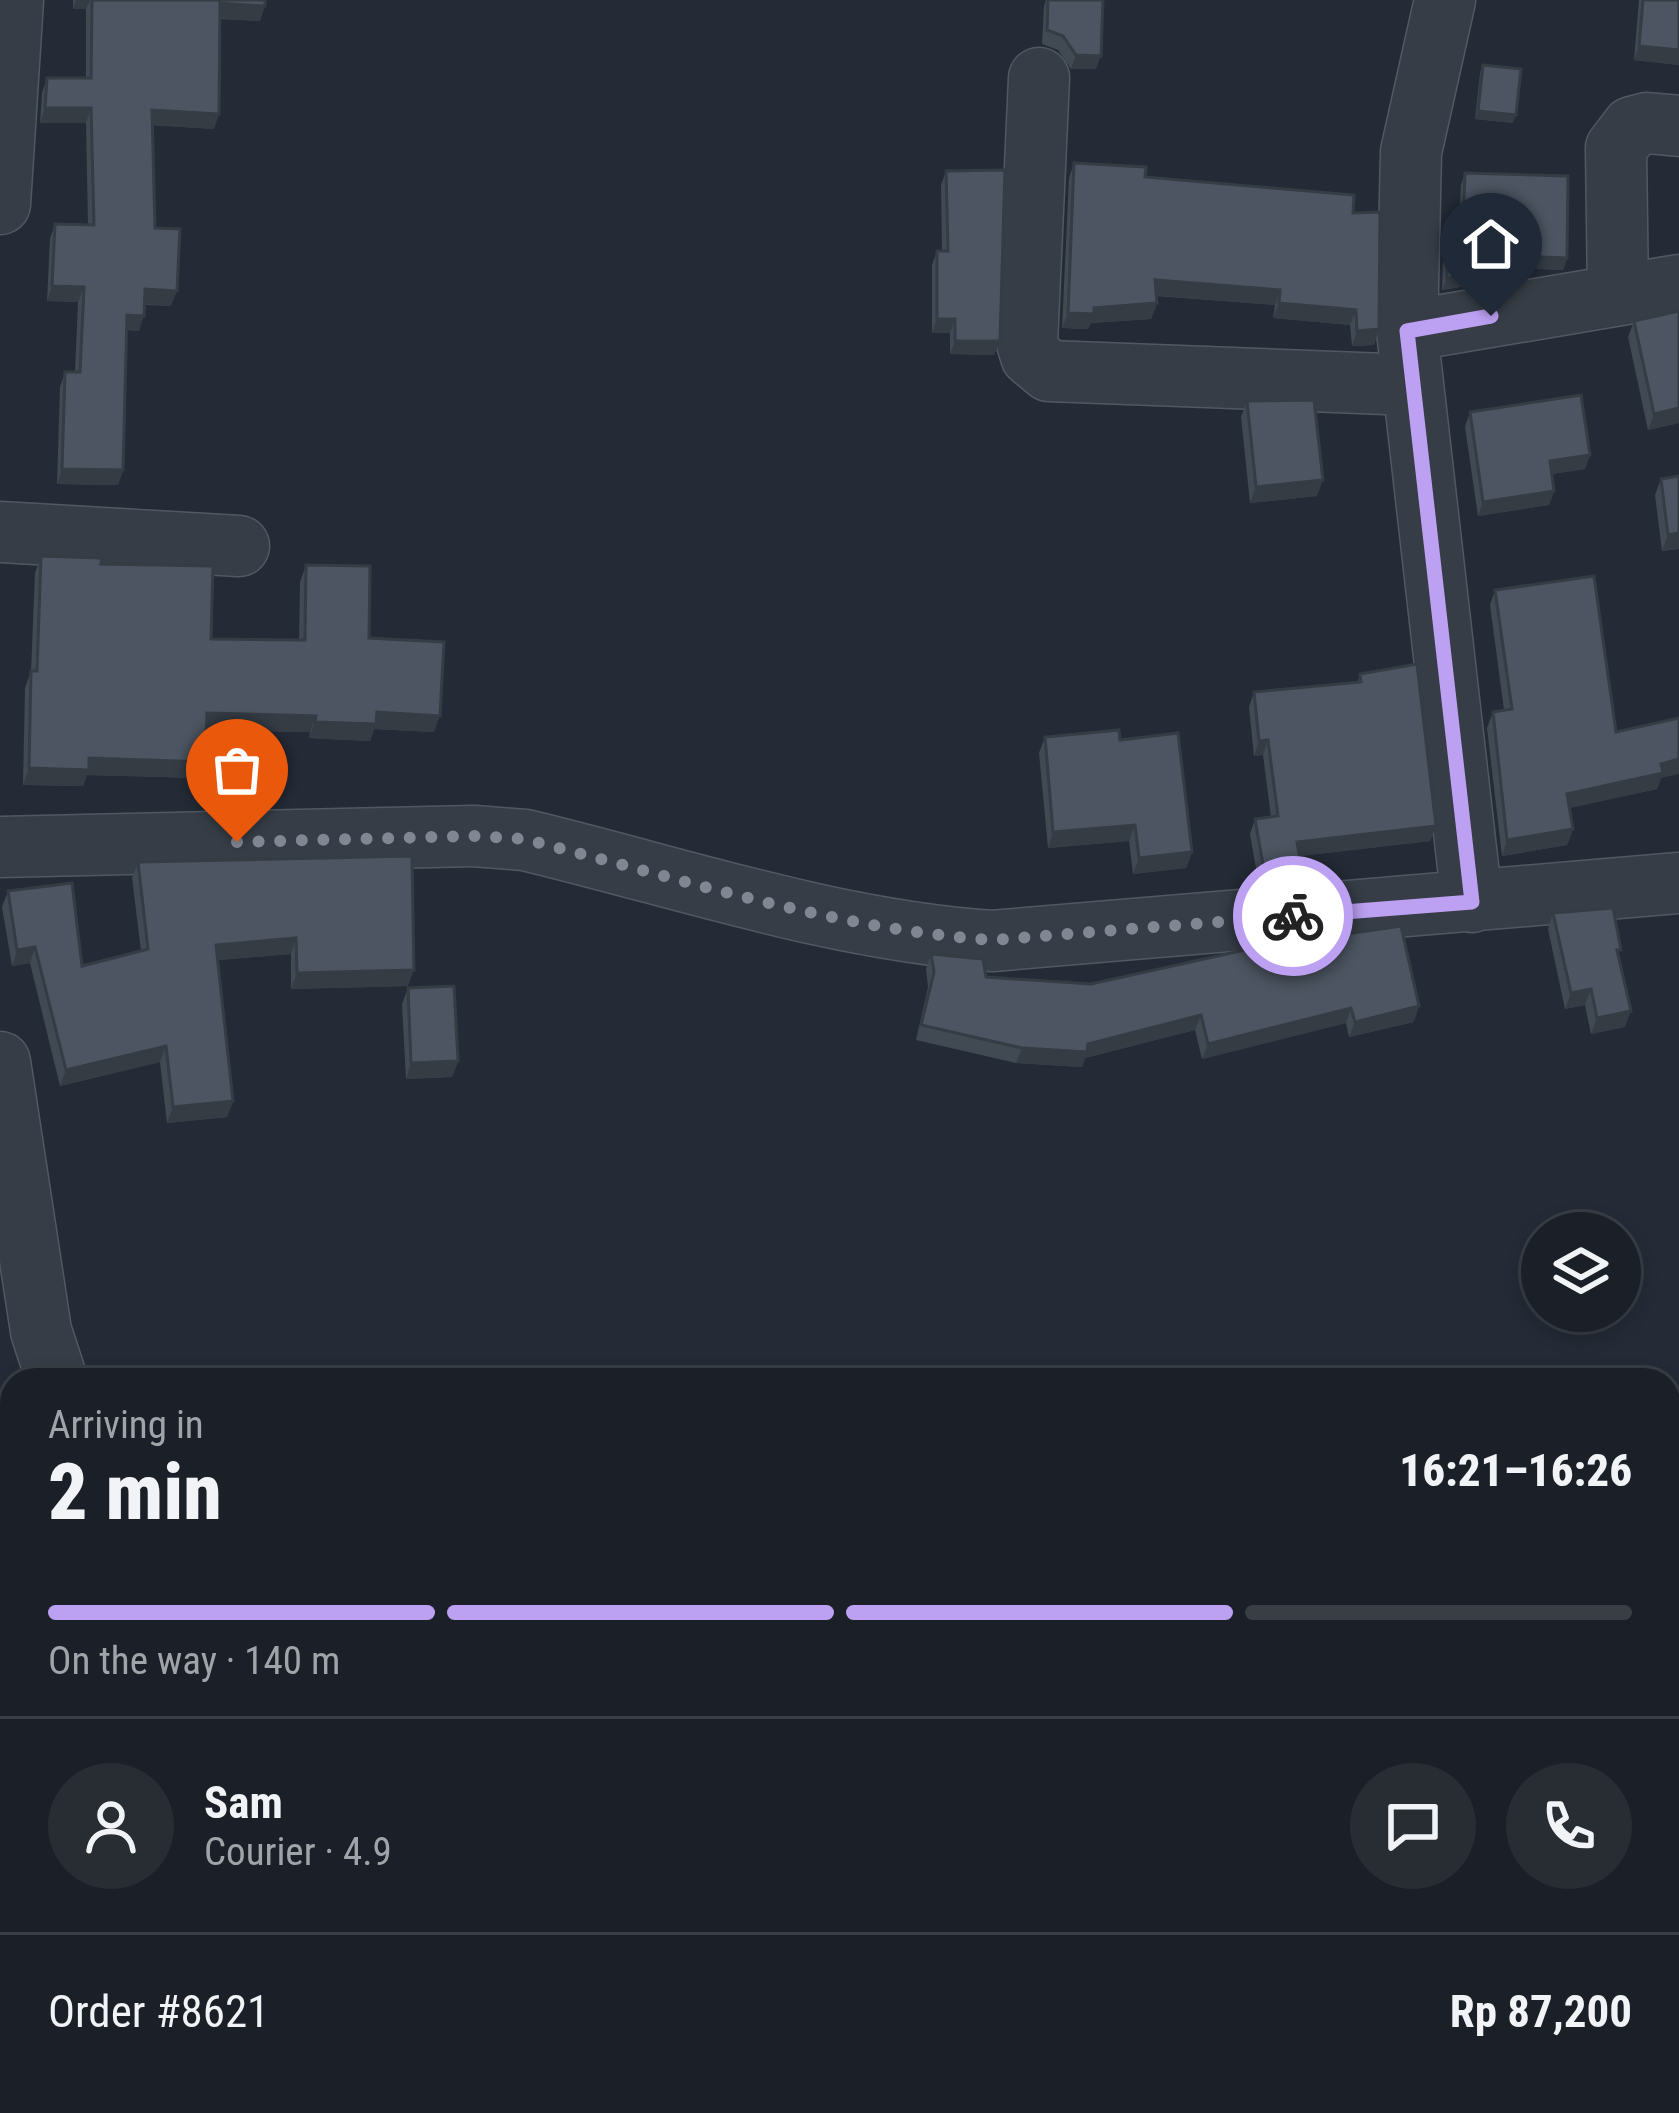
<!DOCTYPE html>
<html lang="en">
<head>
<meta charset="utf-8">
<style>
	:root { --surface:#1b2028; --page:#282d34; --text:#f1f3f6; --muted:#a0a3a8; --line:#393e45; --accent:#bca0f2 }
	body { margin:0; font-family:"Roboto Condensed",sans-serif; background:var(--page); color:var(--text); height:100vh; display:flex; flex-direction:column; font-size:45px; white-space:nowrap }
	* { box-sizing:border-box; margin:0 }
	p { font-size:39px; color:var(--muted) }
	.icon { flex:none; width:66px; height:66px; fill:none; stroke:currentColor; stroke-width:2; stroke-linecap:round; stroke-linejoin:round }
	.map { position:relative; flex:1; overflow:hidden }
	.side { position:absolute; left:0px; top:1368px; width:1680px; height:747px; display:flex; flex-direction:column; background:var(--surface); border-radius:36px 36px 0 0; box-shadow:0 6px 18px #0003,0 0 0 3px var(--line) }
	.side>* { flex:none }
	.buttons { position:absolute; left:1521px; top:1212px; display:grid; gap:24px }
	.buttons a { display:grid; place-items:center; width:120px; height:120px; border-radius:50%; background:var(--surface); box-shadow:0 6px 18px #0003,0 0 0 3px var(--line); font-size:60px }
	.pin { position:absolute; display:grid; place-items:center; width:102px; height:102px; color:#fff; margin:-123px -51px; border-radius:50% 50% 50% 0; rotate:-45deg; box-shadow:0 0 12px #0007 }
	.pin .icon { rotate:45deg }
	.courier { position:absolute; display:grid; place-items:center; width:120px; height:120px; margin:-60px; border:9px solid #bca0f2; border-radius:50%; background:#fff; color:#222; box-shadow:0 3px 15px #0007 }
	.head em { font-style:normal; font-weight:800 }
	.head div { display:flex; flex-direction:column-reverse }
	.head { display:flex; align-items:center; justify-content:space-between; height:204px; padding:0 48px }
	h1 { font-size:78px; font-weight:800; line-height:90px }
	.bar { display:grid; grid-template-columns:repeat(4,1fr); gap:18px 12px; align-content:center; height:144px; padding:0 48px }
	.bar i { height:15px; border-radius:9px; background:var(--line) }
	.bar .current { background:var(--accent) }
	.bar p { grid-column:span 4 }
	.line { display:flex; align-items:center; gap:30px; padding:0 48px; border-top:3px solid var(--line) }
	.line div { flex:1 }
	.round { display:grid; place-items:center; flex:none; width:126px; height:126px; border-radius:63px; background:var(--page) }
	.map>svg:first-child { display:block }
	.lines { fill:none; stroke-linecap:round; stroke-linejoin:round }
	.minor-casing { stroke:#525861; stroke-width:63 }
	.minor { stroke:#373d46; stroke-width:60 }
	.wall { fill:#414953 }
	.shaded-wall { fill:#353c44 }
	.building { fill:#4c5561; stroke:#353c44; stroke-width:3 }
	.done { stroke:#808792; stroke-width:12; stroke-dasharray:0 21.6 }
	.route { stroke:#bca0f2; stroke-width:15 }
</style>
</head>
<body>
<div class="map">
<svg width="1679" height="2113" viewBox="0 0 1679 2113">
	<rect width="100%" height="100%" fill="#242b36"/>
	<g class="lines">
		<g class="minor-casing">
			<path id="minor" d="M1039 78 1027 343 1031 356 1049 371 1412 385
				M0 204 13 0
				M1618 294 1616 148 1632 127 1647 123 1679 126
				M1407 331 1411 152 1445 0
				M0 532 239 546
				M0 847 474 836 525 840C679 877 832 930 992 941L1679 883
				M1472 902 1407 331 1679 285
				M0 1062 41 1331 57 1380
				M509 2103 515 2113"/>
		</g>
		<use href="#minor" class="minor"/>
	</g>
	<path class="wall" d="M73 0H265L260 21 220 19 214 129 153 125 155 228 171 306 145 305 139 331 127 330 123 470 118 485 57 484 60 387 65 372H75L78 302 47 301 50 239 55 224 88 225 86 123H40L42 93 47 78H86V9H73Z
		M1046 0H1103L1096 69H1071L1058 50 1042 44 1044 6Z
		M1639 0H1679V65L1634 60Z
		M1483 65 1513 123 1475 119 1480 73Z
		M1074 163 1353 213 1379 329 1374 345 1352 346 1350 325 1273 318 1275 305 1156 296 1157 303 1151 319 1091 323 1088 329 1062 328 1069 178Z
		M946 171 1000 341 994 355 950 354V333H932V265L937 251H942L941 185Z
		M1465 173 1567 258 1563 270 1495 267 1490 282 1442 290 1444 232 1448 220 1459 221 1461 185Z
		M1679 311V423L1648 430 1628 337 1634 321Z
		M1247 401 1317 496 1250 503 1241 417Z
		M1470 412 1590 455 1585 469 1552 474 1554 491 1549 505 1478 516 1465 427Z
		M1661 479 1679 549 1662 551 1655 495Z
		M41 556 101 564 211 639 299 640 300 582 306 565 369 638 434 732 374 729 370 741 309 738 310 732 207 730 199 778 87 775 83 786 23 785 25 688 31 671 35 573Z
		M1495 590 1616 732 1661 778 1657 789 1569 808 1573 829 1567 845 1502 856 1487 728 1493 712 1504 710 1490 605Z
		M1360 674 1436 826 1430 841 1300 856 1294 874 1258 880 1250 834 1255 819 1271 817 1263 755 1254 756 1249 707 1254 692 1357 683Z
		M1045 737 1120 740 1192 852 1186 868 1133 874 1129 841 1048 848 1039 753Z
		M138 862 408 986 291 989V954L217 960 233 1101 227 1117 167 1123 160 1062 60 1086 30 963 12 966 2 907 8 891 82 966 141 951 132 878Z
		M1553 913 1619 956 1625 1027 1591 1034 1585 1005 1565 1009 1548 929Z
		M1332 936 1414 1022 1349 1037 1346 1023 1202 1059 1195 1030 1085 1058 1082 1067 1016 1063 916 1040 928 987 926 969 931 954 986 977 1091 984Z
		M408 988 458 1061 452 1077 406 1079 402 1004Z"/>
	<path class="shaded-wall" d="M76 0H90L86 9H73Z
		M220 3 265 6 260 21 215 18Z
		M1639 46 1679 50V65L1634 60Z
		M1076 55 1101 56 1096 69H1071Z
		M45 108H91L86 123H40Z
		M152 110 219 114 214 129 147 125Z
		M1478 111 1516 115 1513 123 1475 119Z
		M1496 255 1567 258 1563 270 1491 267Z
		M1494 270 1490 282 1442 290 1447 278Z
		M1155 280 1280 290 1275 305 1150 295Z
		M52 286 84 287 78 302 47 301Z
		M145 289 177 291 171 306 140 304Z
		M1157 303 1151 319 1091 323 1088 329 1062 328 1068 313 1094 308Z
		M1279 303 1356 310 1350 325 1273 318Z
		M127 315 144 316 139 331 122 330Z
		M937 319H955L950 333H932Z
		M1379 329 1374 345 1352 346 1357 331Z
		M955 341H1000L994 355 950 354Z
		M1679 408V423L1648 430 1654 414Z
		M1590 455 1585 469 1544 475 1550 461Z
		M62 469 123 470 118 485 57 484Z
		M1323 480 1317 496 1250 503 1256 487Z
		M1554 491 1549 505 1478 516 1483 502Z
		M1679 533V549L1662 551 1668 535Z
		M377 712 440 716 434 732 374 729 370 741 309 738 315 722Z
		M207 713 316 716 310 732 201 729Z
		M1268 740 1263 755 1254 756 1259 741Z
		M89 758 205 762 199 778 87 775 83 786 23 785 29 768Z
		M1679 759V774L1661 778 1657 789 1561 810 1567 794Z
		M1135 825 1129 841 1048 848 1053 832Z
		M1436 826 1430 841 1292 857 1297 842Z
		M1573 829 1567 845 1502 856 1507 840Z
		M1192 852 1186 868 1133 874 1139 858Z
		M1300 859 1294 874 1258 880 1263 865Z
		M296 938 291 954 210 961 216 945Z
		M35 947 30 963 12 966 17 950Z
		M414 970 408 986 291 989 297 973Z
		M1591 989 1585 1005 1565 1009 1571 993Z
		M1419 1006 1414 1022 1349 1037 1355 1022Z
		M1351 1008 1346 1023 1202 1059 1208 1044Z
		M1631 1011 1625 1027 1591 1034 1597 1018Z
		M1201 1015 1195 1030 1085 1058 1082 1067 1016 1063 1022 1048 1088 1044Z
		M166 1046 160 1062 60 1086 66 1070Z
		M458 1061 452 1077 406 1079 411 1063Z
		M233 1101 227 1117 167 1123 173 1107Z"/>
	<path class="building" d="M92 0H265V6L220 3 219 114 152 110 155 228 180 229 177 291 145 289 144 316 127 315 123 470 62 469 65 372H80L84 287 52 286 55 224 94 225 91 108H45L47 78H91Z
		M1048 0H1103L1101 56 1076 55 1063 36 1047 30Z
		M1643 0H1679V50L1639 46Z
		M1483 65 1521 69 1516 115 1478 111Z
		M1074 163 1146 167 1145 177 1354 195 1353 213 1380 212 1379 329 1357 331 1356 310 1279 303 1280 290 1155 280 1157 303 1094 308V314L1068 313Z
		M1005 170 1000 341H955V319H937V251H948L946 171Z
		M1465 173 1568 176 1567 258 1496 255 1494 270 1447 278 1448 220 1463 222Z
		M1679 311V408L1654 414 1634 321Z
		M1581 395 1590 455 1550 461 1554 491 1483 502 1470 412Z
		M1314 400 1323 480 1256 487 1247 401Z
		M1679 476V533L1668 535 1661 479Z
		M41 556 102 558 101 564 213 566 211 639 305 640 306 565 370 566 369 638 444 642 440 716 377 712 376 724 315 722 316 716 207 713 205 762 89 758V770L29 768 31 671H37Z
		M1594 576 1616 732 1679 718V759L1661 764 1663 773 1567 794 1573 829 1507 840 1493 712 1512 709 1495 590Z
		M1417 664 1436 826 1297 842 1300 859 1263 865 1255 819 1278 816 1268 740 1259 741 1254 692 1361 682 1360 674Z
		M1119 730 1120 740 1178 733 1192 852 1139 858 1135 825 1053 832 1045 737Z
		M412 856 414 970 297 973 296 938 216 945 233 1101 173 1107 166 1046 66 1070 35 947 17 950 8 891 72 883 82 966 148 949 138 862Z
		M1613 908 1621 950H1617L1631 1011 1597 1018 1591 989 1571 993 1553 913Z
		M1401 926 1419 1006 1355 1022 1351 1008 1208 1044 1201 1015 1088 1044 1087 1052 1022 1048 921 1025 934 972 931 954 983 959 986 977 1091 984 1322 933 1331 932 1332 936Z
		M454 986 458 1061 411 1063 408 988Z"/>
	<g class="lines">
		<path class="done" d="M237 842 474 836 524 839C679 878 833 929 992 940L1293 916"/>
		<path class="route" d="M1293 916 1472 902 1407 331 1491 316"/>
	</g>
</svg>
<div class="buttons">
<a><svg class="icon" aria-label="layers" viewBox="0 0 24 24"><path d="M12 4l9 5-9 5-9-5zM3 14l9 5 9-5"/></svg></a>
</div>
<div class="pin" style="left:237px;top:842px;background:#ea580c"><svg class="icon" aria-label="bag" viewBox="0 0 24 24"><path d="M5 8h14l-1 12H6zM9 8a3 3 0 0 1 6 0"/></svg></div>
<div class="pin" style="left:1491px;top:316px;background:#1f2937"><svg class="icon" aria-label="home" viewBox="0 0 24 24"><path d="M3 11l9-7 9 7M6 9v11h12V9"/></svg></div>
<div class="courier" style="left:1293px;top:916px"><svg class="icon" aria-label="bike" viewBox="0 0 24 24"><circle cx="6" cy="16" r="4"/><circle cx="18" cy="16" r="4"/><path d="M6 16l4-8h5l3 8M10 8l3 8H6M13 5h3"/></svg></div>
<section class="side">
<div class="head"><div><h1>2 min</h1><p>Arriving in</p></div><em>16:21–16:26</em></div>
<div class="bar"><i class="current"></i><i class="current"></i><i class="current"></i><i></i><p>On the way · 140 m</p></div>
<div class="line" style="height:216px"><a class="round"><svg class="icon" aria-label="person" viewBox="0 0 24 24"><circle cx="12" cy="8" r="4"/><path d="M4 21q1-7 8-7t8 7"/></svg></a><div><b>Sam</b><p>Courier · 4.9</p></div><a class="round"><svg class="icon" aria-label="chat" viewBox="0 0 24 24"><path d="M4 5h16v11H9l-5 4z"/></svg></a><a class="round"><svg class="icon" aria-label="phone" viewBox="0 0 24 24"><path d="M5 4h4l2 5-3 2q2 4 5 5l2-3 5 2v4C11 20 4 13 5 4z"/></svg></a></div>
<div class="line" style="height:156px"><div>Order #8621</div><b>Rp 87,200</b></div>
</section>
</div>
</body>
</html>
